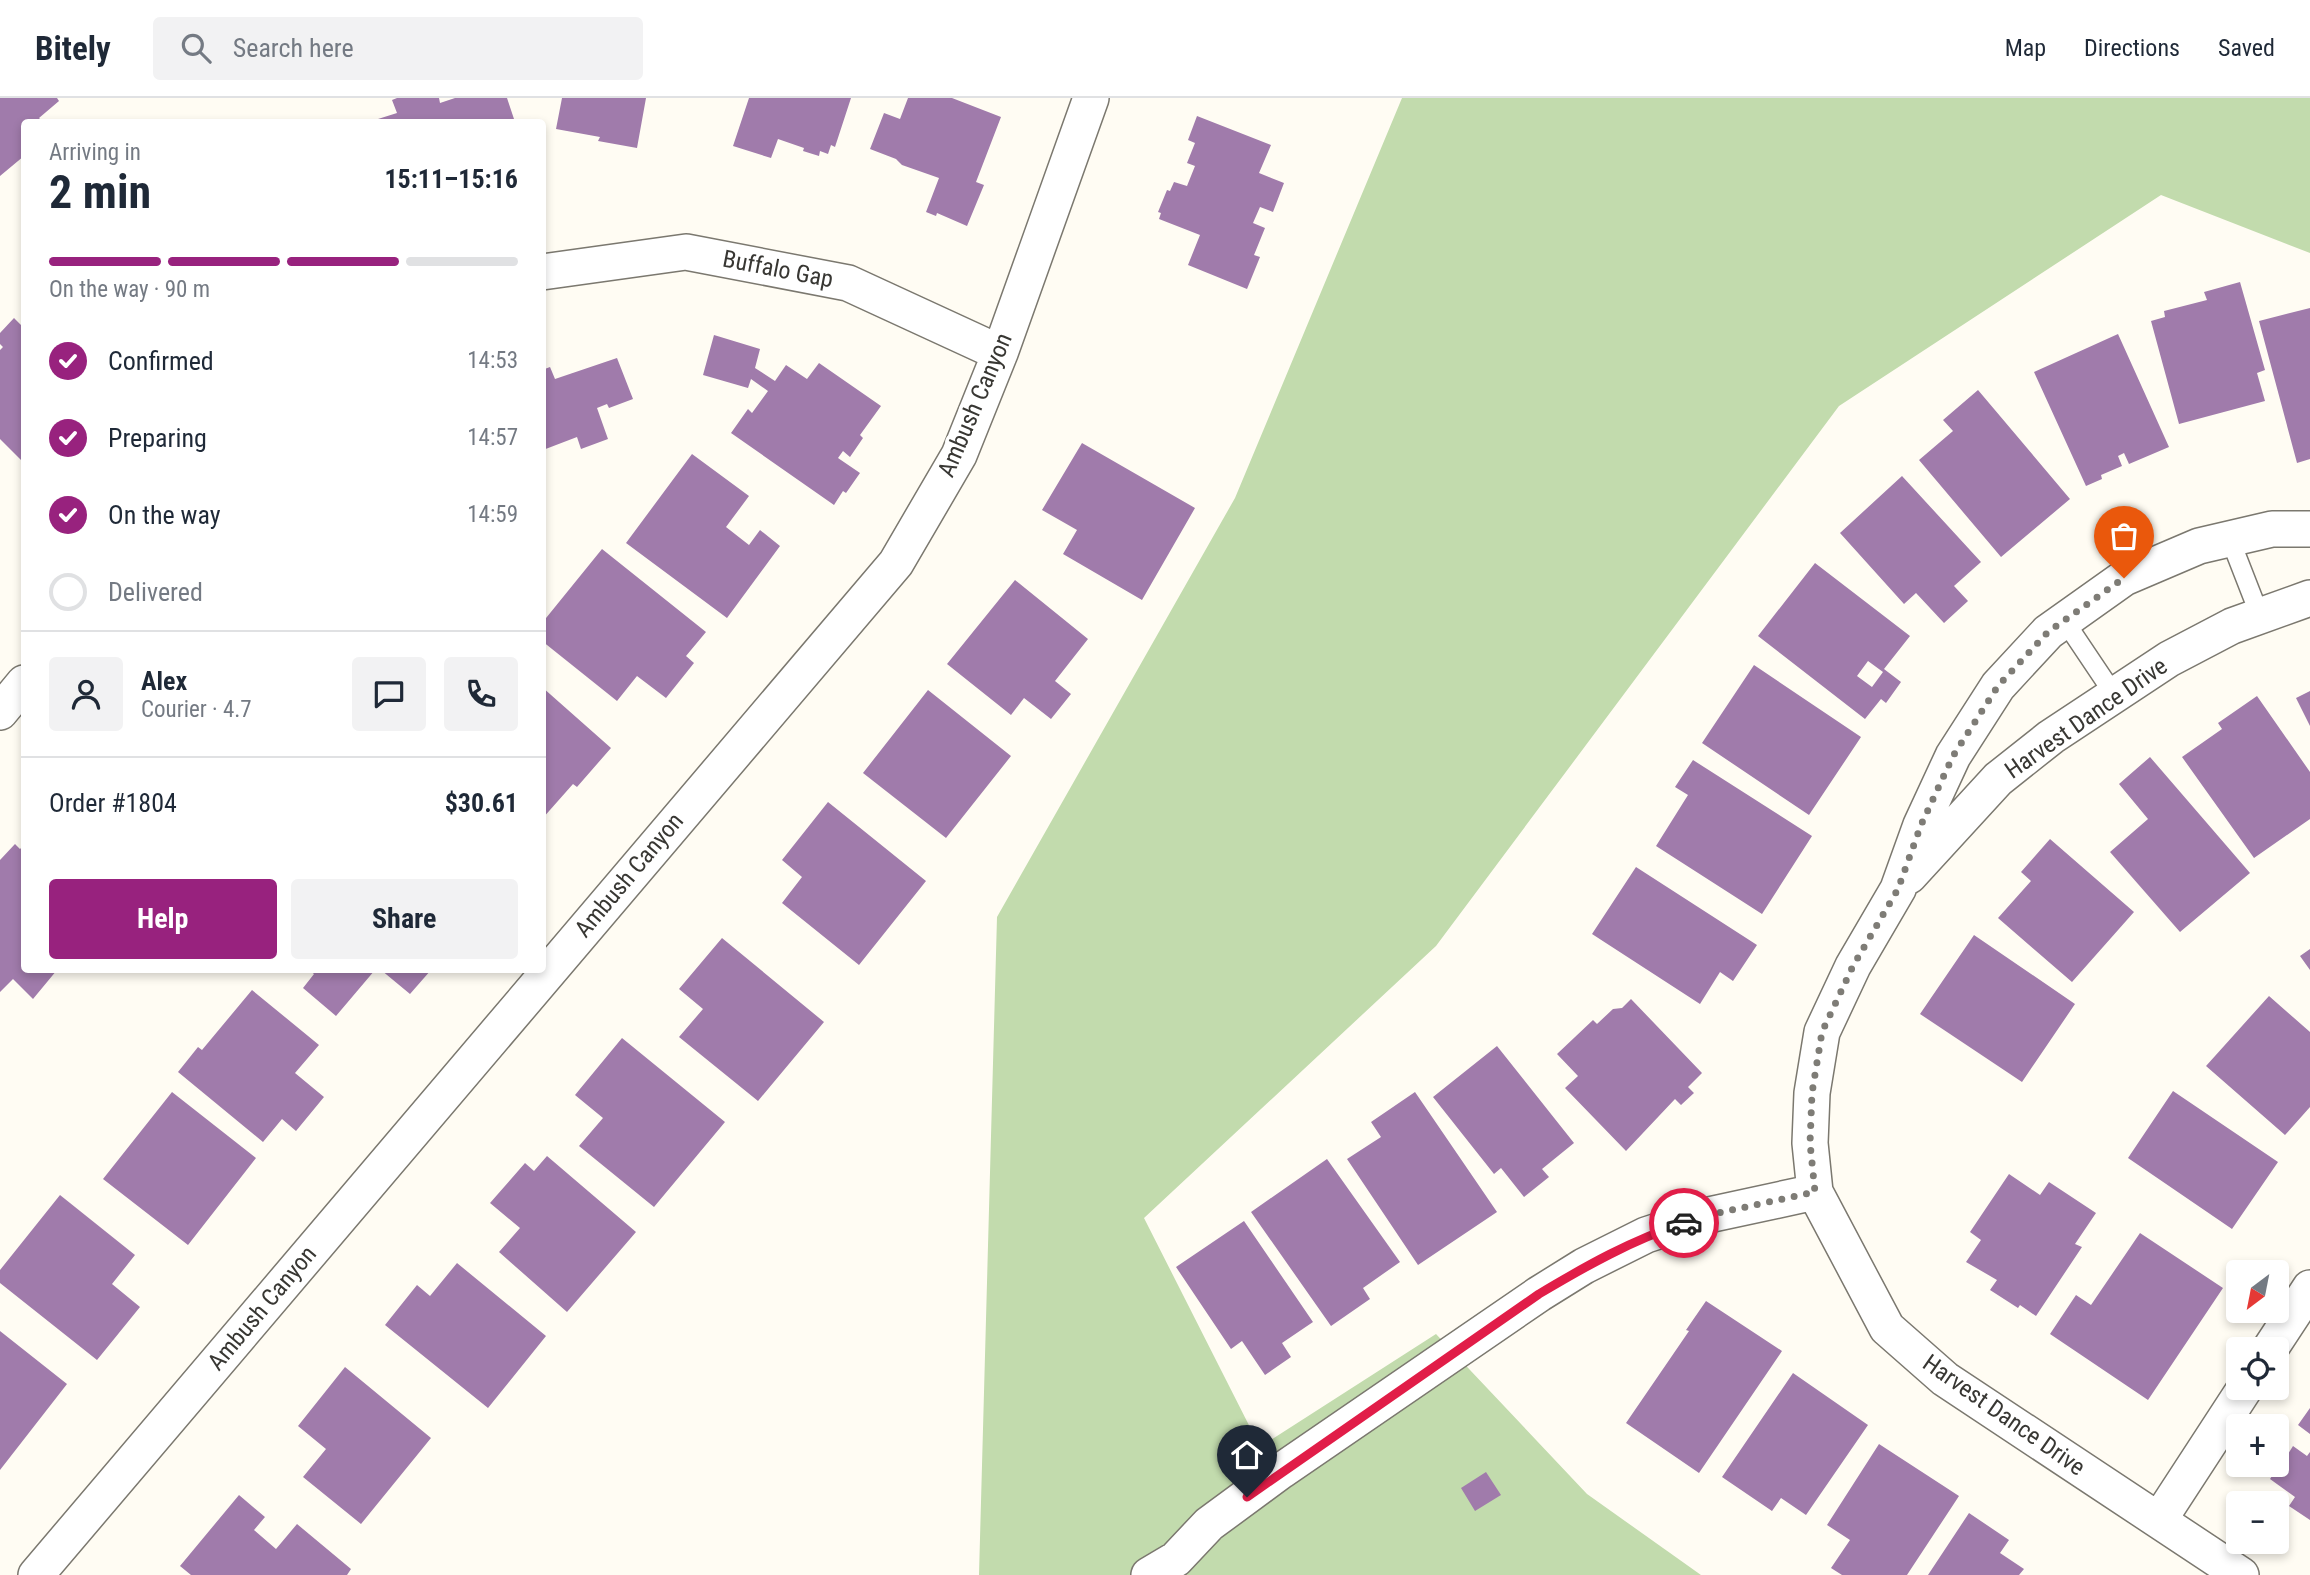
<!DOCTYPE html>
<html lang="en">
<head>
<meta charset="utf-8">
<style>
	:root { --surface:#fff; --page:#f2f2f3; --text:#1f2937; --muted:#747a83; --line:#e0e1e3; --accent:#98227e }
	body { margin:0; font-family:"Roboto Condensed",sans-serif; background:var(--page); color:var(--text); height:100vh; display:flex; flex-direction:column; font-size:26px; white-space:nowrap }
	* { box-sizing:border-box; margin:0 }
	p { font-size:23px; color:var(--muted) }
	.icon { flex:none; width:38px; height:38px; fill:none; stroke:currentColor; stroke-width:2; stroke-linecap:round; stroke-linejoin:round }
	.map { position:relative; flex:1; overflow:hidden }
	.panel { position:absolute; left:21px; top:21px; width:525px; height:854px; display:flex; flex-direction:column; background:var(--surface); border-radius:7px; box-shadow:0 4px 10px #0003 }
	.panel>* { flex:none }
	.needle { width:46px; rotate:212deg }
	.buttons { position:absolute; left:2226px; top:1162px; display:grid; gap:14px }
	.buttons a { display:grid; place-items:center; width:63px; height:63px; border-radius:7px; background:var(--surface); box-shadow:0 4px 10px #0003; font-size:35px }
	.pin { position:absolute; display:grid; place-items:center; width:60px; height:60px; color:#fff; margin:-72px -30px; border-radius:50% 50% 50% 0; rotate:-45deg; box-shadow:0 0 7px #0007 }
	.pin .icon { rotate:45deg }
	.courier { position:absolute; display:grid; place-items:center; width:70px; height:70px; margin:-35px; border:5px solid #e11d48; border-radius:50%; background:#fff; color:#222; box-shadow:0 2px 9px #0007 }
	.headline em { font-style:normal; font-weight:700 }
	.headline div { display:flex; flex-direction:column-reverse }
	.headline { display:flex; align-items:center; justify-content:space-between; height:119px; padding:0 28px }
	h1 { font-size:46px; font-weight:700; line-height:52px }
	.bar { display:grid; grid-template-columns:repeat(4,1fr); gap:10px 7px; align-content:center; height:84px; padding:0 28px }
	.bar i { height:9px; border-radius:5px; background:var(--line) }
	.bar .current { background:var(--accent) }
	.bar p { grid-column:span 4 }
	.line { display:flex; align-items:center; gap:18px; padding:0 28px; border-top:2px solid var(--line) }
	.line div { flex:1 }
	.round { display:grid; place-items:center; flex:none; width:74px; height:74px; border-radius:7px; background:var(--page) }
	ol { padding:0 28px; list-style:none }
	li { display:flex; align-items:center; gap:21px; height:77px }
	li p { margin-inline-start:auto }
	li .icon { padding:7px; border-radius:50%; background:var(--accent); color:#fff; stroke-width:4 }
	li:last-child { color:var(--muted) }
	li i { width:38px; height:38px; border:4px solid var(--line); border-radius:50% }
	.action { display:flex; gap:14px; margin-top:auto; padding:14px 28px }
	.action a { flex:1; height:80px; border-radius:7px; background:var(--accent); color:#fff; font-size:28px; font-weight:700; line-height:80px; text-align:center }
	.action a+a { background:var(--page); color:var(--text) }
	header { display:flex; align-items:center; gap:42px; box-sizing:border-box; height:98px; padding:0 35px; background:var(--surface); border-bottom:2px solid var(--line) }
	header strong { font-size:33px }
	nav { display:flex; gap:38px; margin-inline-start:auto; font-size:24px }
	.search { width:490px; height:63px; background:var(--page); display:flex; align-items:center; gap:18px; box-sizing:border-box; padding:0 24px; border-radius:7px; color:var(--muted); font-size:26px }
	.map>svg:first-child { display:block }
	.green { fill:#c2dbad }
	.building { fill:#a07bab; fill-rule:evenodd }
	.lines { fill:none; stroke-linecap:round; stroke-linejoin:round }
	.lane-casing { stroke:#7b786f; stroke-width:21 }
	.street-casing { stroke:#7b786f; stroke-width:38 }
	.lane { stroke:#fff; stroke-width:18 }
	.street { stroke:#fff; stroke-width:35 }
	.done { stroke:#7e7c76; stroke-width:7; stroke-dasharray:0 12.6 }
	.route { stroke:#e11d48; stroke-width:9 }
	.labels { text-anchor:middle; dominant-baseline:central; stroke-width:7; stroke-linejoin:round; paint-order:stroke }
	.street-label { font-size:24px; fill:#383733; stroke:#fff }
</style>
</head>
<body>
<header>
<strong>Bitely</strong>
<div class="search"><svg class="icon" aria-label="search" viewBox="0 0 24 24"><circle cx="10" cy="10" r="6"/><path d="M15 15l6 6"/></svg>Search here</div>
<nav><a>Map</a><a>Directions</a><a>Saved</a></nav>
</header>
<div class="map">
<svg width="2310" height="1477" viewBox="0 0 2310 1477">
	<rect width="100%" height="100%" fill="#fffcf3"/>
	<path class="green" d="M1402 0H2310V155L2161 97 1839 308 1436 848 1144 1120 1260 1349 1436 1236 1587 1396 1701 1477H979L997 819 1235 400Z"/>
	<path class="building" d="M0 0H57L59 3 39 20 41 22 38 24H24V58L0 78Z
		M397 0H439L440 5 455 0H507L515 24H379L378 21 397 15 392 2Z
		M562 0H646L637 50 598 43 600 39 556 31Z
		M749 0H851L835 49 831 47 828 56 820 53 819 58 803 53 804 50 778 41 771 60 733 48Z
		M908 0H952L1001 19 976 84 984 87 967 128 937 115 936 118 926 114 939 80 902 67 896 61 870 51 884 15 900 21Z
		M1197 18 1271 47 1259 75 1284 85 1273 114 1260 109 1253 125 1265 130 1254 157 1260 159 1247 191 1188 167 1200 137 1159 121 1161 115 1158 114 1167 92 1170 93 1174 84 1187 88 1195 68 1187 65 1195 45 1188 42Z
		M2240 184 2265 272 2257 275 2265 303 2179 326 2151 223 2165 219 2164 213 2207 202 2204 194Z
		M2310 210V361L2297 365 2259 223Z
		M14 220 24 230V365L0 341V252L3 249 0 246V235Z
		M2118 236 2169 349 2129 366 2124 355 2118 358 2122 368 2101 377 2102 381 2086 388 2034 274Z
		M714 237 760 251 755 270 775 283 786 267 807 281 819 265 881 308 860 337 863 340 850 359 843 353 838 360 860 375 846 395 843 393 834 407 731 335 748 311 752 315 768 293 751 281 748 290 703 277Z
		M617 260 633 301 609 310 607 306 597 310 608 341 581 351 577 339 543 352 542 272 550 269 555 281Z
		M1978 292 2070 401 2001 459 1919 362 1953 333 1943 322Z
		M1082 345 1195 410 1142 502 1063 456 1077 432 1042 412Z
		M692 356 749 398 726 429 749 447 760 432 780 448 727 520 626 445Z
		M1902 378 1981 464 1954 488 1968 503 1944 525 1916 495 1904 506 1840 435Z
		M602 451 706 534 686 558 694 565 666 600 637 578 617 603 542 543V525Z
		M1815 465 1910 538 1884 571 1901 584 1886 605 1881 601 1865 621 1758 538ZM1868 563 1883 574 1872 589 1857 578Z
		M1015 482 1088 541 1055 583 1071 596 1051 621 1024 600 1011 617 947 566Z
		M1754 567 1861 639 1809 717 1702 645Z
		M542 589 611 650 577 689 573 686 542 721Z
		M928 592 1011 658 946 740 863 675Z
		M2310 593V628L2296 600Z
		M2257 598 2310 674V721L2254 760 2182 659 2222 631 2218 625Z
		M2150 659 2250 775 2180 834 2110 754 2148 721 2119 686Z
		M1693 662 1812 738 1762 816 1656 748 1688 697 1675 689Z
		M828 704 926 783 859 867 782 805 802 779 782 762Z
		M2050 741 2134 814 2072 884 1998 820 2031 783 2021 774Z
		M15 746 20 751 23 748 24 749V872H57L33 901 13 881 0 894V762Z
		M1636 769 1757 847 1733 883 1720 874 1700 906 1592 836Z
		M1974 837 2075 906 2022 984 1920 916Z
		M722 840 824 924 758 1003 679 939 703 911 679 891Z
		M2310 851V872L2300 858Z
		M309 872H375L336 918 303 890 314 876Z
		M381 872H431L410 896Z
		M252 892 319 947 295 975 324 999 296 1033 282 1021 263 1044 178 974 198 949 202 952Z
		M2269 898 2310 934V1009L2285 1037 2206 968Z
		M1631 901 1702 975 1688 989 1694 995 1681 1007 1675 1001 1626 1053 1565 990 1578 978 1557 956 1593 922 1597 926 1613 911 1622 910Z
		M622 940 725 1024 654 1109 579 1048 603 1020 575 997Z
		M1497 948 1574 1045 1542 1071 1549 1079 1524 1099 1501 1070 1494 1076 1433 999Z
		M2173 993 2278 1064 2232 1131 2128 1060Z
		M172 994 256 1060 188 1147 103 1081Z
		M1415 994 1497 1114 1418 1167 1347 1061 1381 1039 1371 1024Z
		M547 1058 636 1134 567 1214 499 1154 520 1130 490 1105 525 1065 534 1073Z
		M1327 1061 1400 1164 1363 1190 1370 1201 1331 1228 1251 1114Z
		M2009 1076 2040 1097 2049 1084 2096 1115 2075 1146 2082 1149 2036 1218 2020 1207 2018 1210 1990 1192 1997 1182 1966 1164 1981 1142 1970 1134Z
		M60 1097 135 1157 112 1186 140 1209 97 1262 0 1185V1172Z
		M1244 1123 1313 1224 1282 1245 1291 1259 1265 1277 1242 1243 1231 1251 1176 1169Z
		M2140 1135 2223 1190 2148 1302 2050 1236 2076 1197 2091 1207Z
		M457 1165 546 1238 488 1310 385 1227 417 1187 430 1198Z
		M1706 1203 1782 1253 1699 1375 1626 1325 1689 1233 1686 1232Z
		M0 1233 67 1286 0 1372Z
		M345 1269 431 1340 361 1426 303 1379 326 1351 298 1328Z
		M1793 1275 1868 1327 1806 1417 1781 1400 1772 1413 1722 1379Z
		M2310 1310V1336L2298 1327Z
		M1879 1346 1959 1398 1907 1477H1842L1831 1470 1850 1442 1827 1427Z
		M2277 1348 2288 1356 2293 1348 2307 1358 2310 1354V1422L2289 1408 2295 1399 2270 1381 2272 1378 2262 1370 2264 1367H2277Z
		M1486 1374 1501 1397 1475 1413 1461 1390Z
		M239 1397 265 1419 254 1432 276 1451 297 1426 351 1471 347 1477H191L180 1468Z
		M1969 1415 2009 1442 2000 1455 2024 1471 2019 1477H1928Z"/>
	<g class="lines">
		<g class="lane-casing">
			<path id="lane" d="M2230 441 2260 518
				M2064 522 2115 598"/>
		</g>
		<g class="street-casing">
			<path id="street" d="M542 174 686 154 848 185 1000 255
				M0 614 24 585
				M1909 778 1998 681 2051 639 2169 561 2232 528 2310 500
				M2270 1251 2310 1190
				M2159 1422 2245 1290
				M36 1477 896 465 959 357 1000 255 1091 0
				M1149 1477 1176 1461 1209 1426 1281 1373 1539 1196 1584 1168 1646 1137 1704 1118 1815 1094
				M2241 1477 1945 1281 1887 1230 1815 1094 1810 1045 1812 995 1822 934 1853 868 1898 791 1921 727 1953 658 1998 588 2048 534 2124 480 2199 448 2272 431H2310"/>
		</g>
		<use href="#lane" class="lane"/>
		<use href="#street" class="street"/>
	</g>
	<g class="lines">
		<path class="done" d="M1684 1125 1704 1118 1815 1094 1810 1045 1812 995 1822 934 1853 868 1898 791 1921 727 1953 658 1998 588 2048 534 2124 480"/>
		<path class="route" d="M1247 1399 1539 1196C1586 1168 1632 1142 1684 1125"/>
	</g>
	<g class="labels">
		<g class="street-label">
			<text transform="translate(778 171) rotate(11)">Buffalo Gap</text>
			<text transform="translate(975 307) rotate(-67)">Ambush Canyon</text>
			<text transform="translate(2086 620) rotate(-35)">Harvest Dance Drive</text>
			<text transform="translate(629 777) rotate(-50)">Ambush Canyon</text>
			<text transform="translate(262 1210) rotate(-50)">Ambush Canyon</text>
			<text transform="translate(2004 1317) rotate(35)">Harvest Dance Drive</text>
		</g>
	</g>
</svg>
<div class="buttons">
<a><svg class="needle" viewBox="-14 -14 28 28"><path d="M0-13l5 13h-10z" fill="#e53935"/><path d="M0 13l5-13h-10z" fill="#747a83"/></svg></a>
<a><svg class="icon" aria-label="locate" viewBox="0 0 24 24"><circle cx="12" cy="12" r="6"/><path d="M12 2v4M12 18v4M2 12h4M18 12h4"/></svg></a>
<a>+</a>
<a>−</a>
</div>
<div class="pin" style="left:2124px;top:480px;background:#ea580c"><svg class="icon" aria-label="bag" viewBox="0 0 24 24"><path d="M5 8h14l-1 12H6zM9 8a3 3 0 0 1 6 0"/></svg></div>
<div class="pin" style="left:1247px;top:1399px;background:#1f2937"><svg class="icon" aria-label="home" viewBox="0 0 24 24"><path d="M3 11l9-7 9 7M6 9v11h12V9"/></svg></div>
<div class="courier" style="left:1684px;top:1125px"><svg class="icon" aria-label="car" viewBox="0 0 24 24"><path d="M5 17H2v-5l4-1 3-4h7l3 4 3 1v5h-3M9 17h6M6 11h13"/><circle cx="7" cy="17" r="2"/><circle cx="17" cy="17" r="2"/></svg></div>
<section class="panel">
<div class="headline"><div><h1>2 min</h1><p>Arriving in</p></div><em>15:11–15:16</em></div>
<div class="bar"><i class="current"></i><i class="current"></i><i class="current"></i><i></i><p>On the way · 90 m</p></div>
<ol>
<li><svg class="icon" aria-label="check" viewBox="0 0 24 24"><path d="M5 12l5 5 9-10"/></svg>Confirmed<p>14:53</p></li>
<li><svg class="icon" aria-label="check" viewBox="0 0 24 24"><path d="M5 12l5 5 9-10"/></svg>Preparing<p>14:57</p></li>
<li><svg class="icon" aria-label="check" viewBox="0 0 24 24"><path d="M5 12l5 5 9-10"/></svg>On the way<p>14:59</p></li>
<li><i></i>Delivered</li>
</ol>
<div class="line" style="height:126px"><a class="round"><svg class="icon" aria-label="person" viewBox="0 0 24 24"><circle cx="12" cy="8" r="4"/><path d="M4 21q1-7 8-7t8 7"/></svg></a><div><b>Alex</b><p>Courier · 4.7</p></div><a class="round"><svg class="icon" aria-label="chat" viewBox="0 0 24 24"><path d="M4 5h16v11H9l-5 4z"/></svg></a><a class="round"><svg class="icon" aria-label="phone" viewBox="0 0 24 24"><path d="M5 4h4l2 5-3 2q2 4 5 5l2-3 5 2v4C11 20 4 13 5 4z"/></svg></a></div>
<div class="line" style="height:91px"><div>Order #1804</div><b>$30.61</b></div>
<div class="action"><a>Help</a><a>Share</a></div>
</section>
</div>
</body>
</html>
